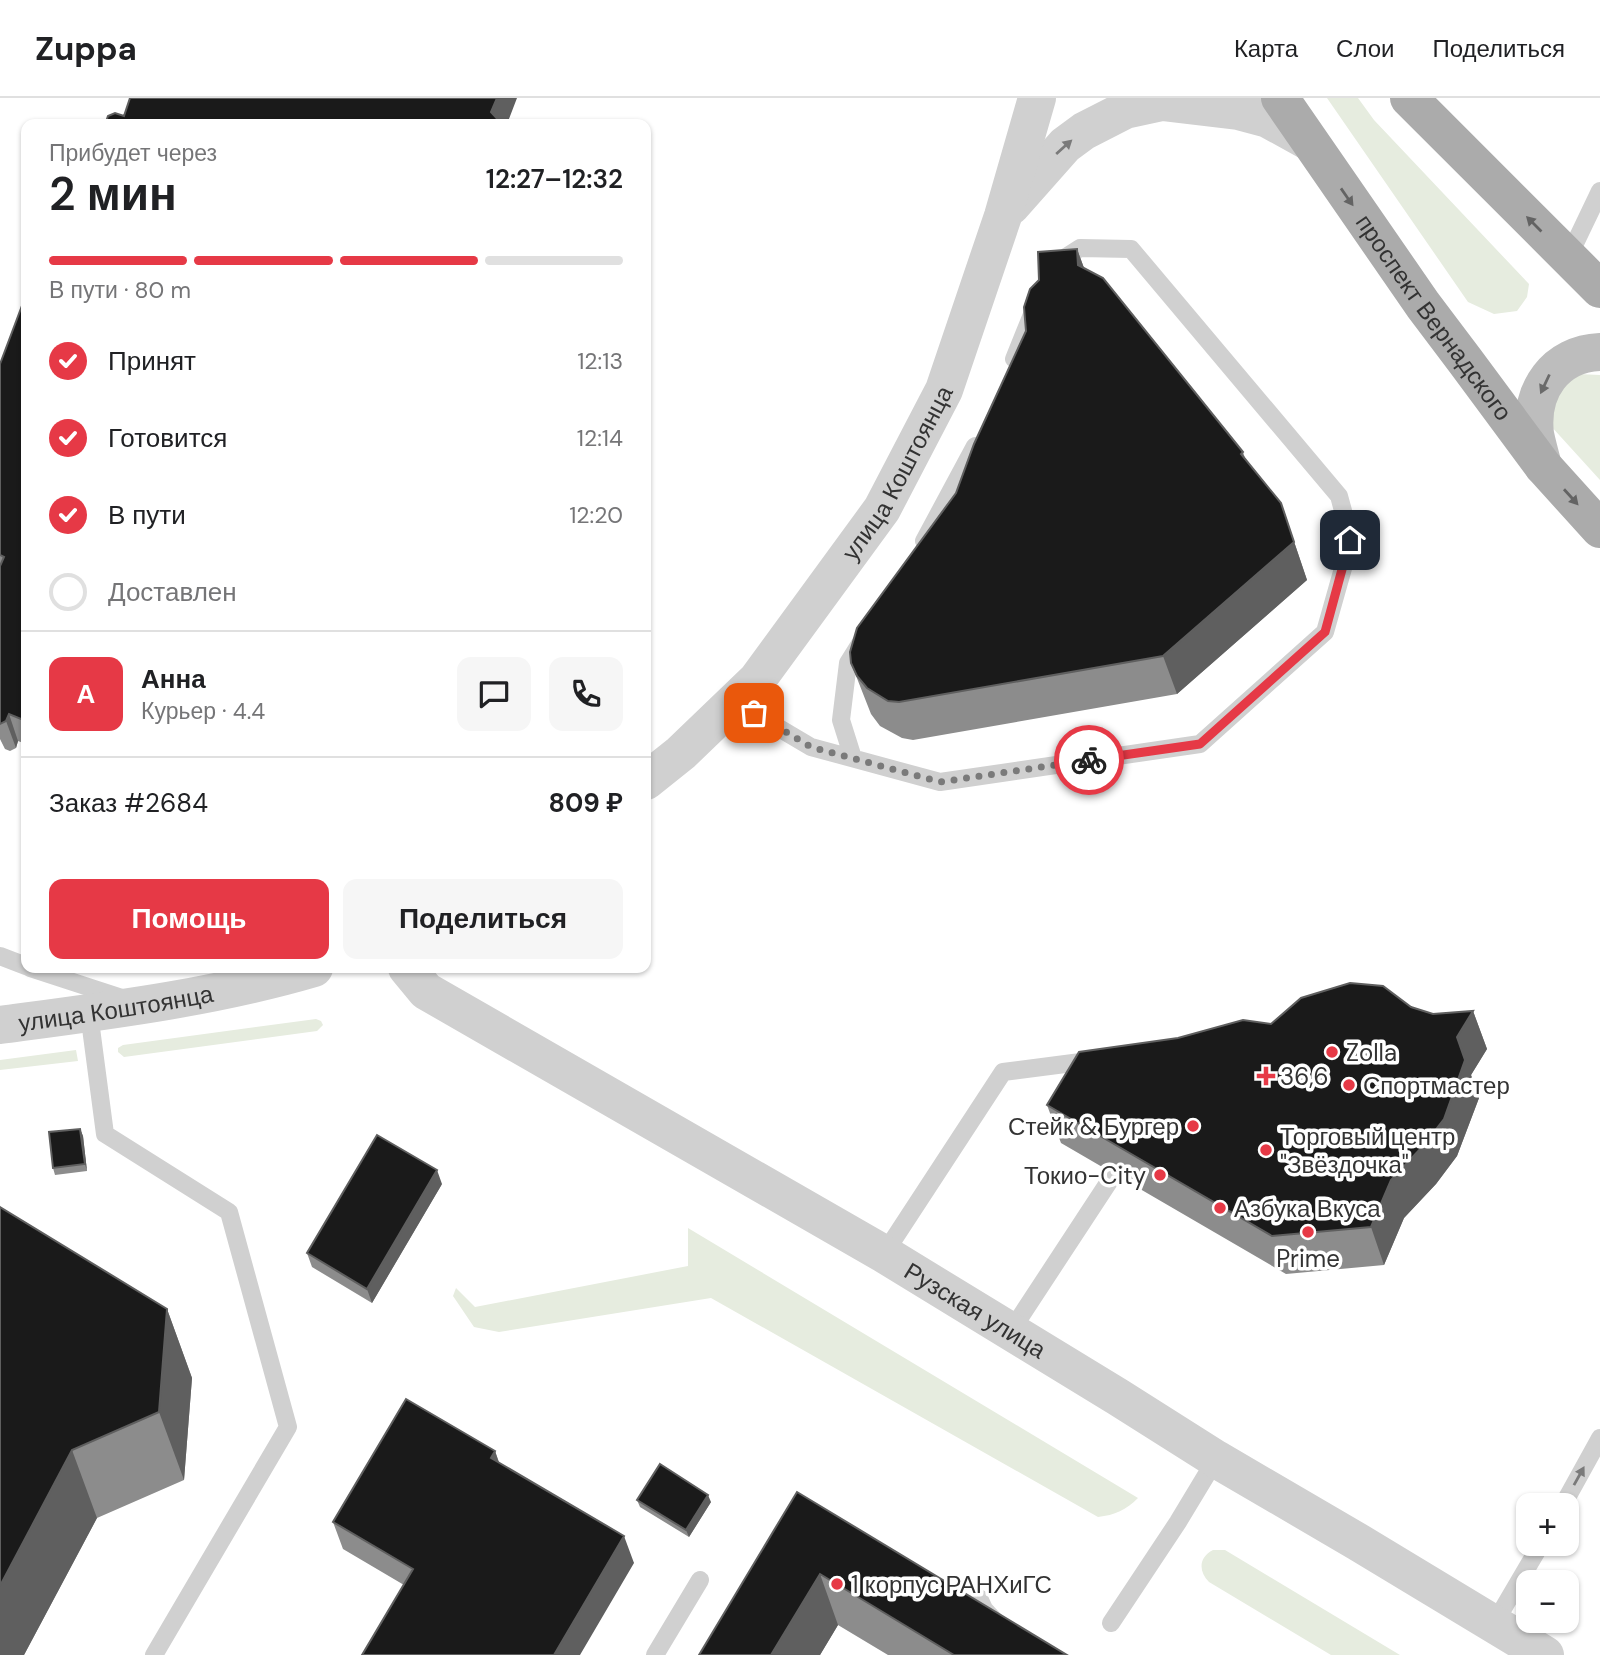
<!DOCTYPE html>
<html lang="ru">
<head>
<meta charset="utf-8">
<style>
	:root { --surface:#fff; --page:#f6f6f6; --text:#202124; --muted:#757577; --line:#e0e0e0; --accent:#e63946 }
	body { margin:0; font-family:"DM Sans",sans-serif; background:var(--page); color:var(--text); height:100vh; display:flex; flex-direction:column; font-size:26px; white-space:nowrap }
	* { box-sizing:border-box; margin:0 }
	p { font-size:23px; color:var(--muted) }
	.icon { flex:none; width:38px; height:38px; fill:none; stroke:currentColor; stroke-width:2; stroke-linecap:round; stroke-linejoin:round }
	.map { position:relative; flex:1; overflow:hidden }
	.sheet { position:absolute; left:21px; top:21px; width:630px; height:854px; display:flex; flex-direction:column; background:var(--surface); border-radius:14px; box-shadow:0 2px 5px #0004 }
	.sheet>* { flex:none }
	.controls { position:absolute; left:1516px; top:1395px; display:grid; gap:14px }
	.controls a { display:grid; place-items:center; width:63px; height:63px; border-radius:14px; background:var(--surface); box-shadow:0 2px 5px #0004; font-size:35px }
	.pin { position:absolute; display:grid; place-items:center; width:60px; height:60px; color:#fff; margin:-30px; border-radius:14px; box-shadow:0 4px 10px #0006 }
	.courier { position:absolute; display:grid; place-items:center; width:70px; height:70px; margin:-35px; border:5px solid #e63946; border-radius:50%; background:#fff; color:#222; box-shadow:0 2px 9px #0007 }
	.overview em { font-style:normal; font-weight:600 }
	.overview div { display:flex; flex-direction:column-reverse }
	.overview { display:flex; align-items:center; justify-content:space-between; height:119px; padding:0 28px }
	h1 { font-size:46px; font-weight:600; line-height:52px }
	.bar { display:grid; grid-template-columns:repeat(4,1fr); gap:10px 7px; align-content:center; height:84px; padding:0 28px }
	.bar i { height:9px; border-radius:5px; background:var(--line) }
	.bar .active { background:var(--accent) }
	.bar p { grid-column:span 4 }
	.line { display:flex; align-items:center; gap:18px; padding:0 28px; border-top:2px solid var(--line) }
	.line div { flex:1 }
	.round { display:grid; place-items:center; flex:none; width:74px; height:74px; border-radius:14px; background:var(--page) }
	ol { padding:0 28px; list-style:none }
	li { display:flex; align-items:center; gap:21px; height:77px }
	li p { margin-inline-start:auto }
	li .icon { padding:7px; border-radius:50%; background:var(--accent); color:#fff; stroke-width:4 }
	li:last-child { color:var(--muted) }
	li i { width:38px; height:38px; border:4px solid var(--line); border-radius:50% }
	.primary-button { display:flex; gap:14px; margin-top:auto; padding:14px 28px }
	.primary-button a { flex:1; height:80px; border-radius:14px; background:var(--accent); color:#fff; font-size:28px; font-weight:600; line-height:80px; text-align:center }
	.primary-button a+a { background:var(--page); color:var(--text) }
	header { display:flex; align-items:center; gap:42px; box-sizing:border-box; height:98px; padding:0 35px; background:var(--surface); border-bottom:2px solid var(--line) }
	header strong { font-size:33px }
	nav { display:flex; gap:38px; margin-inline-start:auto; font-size:24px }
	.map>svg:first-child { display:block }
	.green { fill:#e6ecdf }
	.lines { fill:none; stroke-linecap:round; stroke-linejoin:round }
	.service { stroke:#d0d0d0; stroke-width:18 }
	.tertiary { stroke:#d0d0d0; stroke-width:38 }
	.secondary { stroke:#bdbdbd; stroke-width:38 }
	.primary { stroke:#ababab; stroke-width:38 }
	.wall { fill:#8c8c8c }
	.shaded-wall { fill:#5f5f5f }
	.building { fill:#1a1a1a; stroke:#5f5f5f; stroke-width:2 }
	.oneway { fill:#7a7a7a }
	.oneway2 { fill:#636363 }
	.oneway3 { fill:#6a6a6a }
	.done { stroke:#7a7a7a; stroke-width:7; stroke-dasharray:0 12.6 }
	.route { stroke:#e63946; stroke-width:9 }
	.poi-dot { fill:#e63946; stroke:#fff; stroke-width:2.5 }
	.labels { text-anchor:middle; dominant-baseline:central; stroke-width:7; stroke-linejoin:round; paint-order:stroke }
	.street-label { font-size:24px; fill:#333; stroke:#fff }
	.poi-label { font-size:24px; fill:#333; stroke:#fff; text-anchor:start }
</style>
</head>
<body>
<header>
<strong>Zuppa</strong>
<nav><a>Карта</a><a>Слои</a><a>Поделиться</a></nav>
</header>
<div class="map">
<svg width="1600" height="1557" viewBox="0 0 1600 1557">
	<rect width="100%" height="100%" fill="#fff"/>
	<path class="green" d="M1327 0H1358L1374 22 1529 186 1527 199 1517 213 1494 216 1468 204Z
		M1578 276 1600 277V382L1550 327V303Z
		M316 921 321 923 323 927 317 933 124 959 118 954V950L123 947Z
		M76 952 78 963 0 972V962Z
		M688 1130 1138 1400C1126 1412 1115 1417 1098 1419L711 1200 499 1234 474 1229 453 1198 456 1190 475 1209 688 1168Z
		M1213 1452H1225L1400 1557H1331L1209 1484C1198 1473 1199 1459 1213 1452Z"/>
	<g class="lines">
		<path class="service" d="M1568 160 1600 93
			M1014 261 1035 209
			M924 443 975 348
			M735 604 811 649 940 684 1200 646 1325 534 1351 442 1339 398 1131 151 1080 150 1058 164
			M853 660 841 622 848 565 863 541
			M0 858 26 868
			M30 870 122 900
			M89 915 105 1036 229 1114 288 1329 154 1557
			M884 1156 1003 974 1096 962
			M1011 1233 1114 1076
			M1563 1407 1600 1340
			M979 1500 984 1511 997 1525
			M1111 1525 1178 1424 1216 1361
			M1494 1526 1541 1446
			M655 1557 700 1482"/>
		<g class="tertiary">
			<path d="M1011 108 1065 47 1084 33 1125 12 1162 4 1238 13 1268 21 1308 43"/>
			<path id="s1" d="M646 683 681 655 757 582 882 411 944 292 1003 118 1037 0"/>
			<path id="s2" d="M407 870 426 893 884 1156 1118 1299 1216 1361 1358 1444 1545 1557"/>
			<path id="s3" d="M0 927C105 913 212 900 314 870"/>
		</g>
		<path class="secondary" d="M1543 368C1540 357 1537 346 1535 336 1530 292 1555 256 1600 254"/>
		<g class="primary">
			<path id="s4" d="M1280 0 1423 207 1466 264 1543 368 1600 431"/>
			<path d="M1409 0 1600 191"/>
		</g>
	</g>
	<path class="wall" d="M1077 151 1084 170 1243 354 1246 363 1281 405 1307 482 1177 596 913 642 902 640 880 628 871 616 851 565 956 395Z
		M26 197V646L18 643 16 650 10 653 5 651 0 641V266Z
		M1411 909 1433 916 1473 913 1487 951 1471 977 1479 1000 1457 1058 1436 1086 1404 1120 1384 1167 1286 1176 1061 1045 1047 1007 1271 926Z
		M80 1031 83 1038 87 1073 55 1077 53 1070Z
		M442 1086 372 1205 312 1169 307 1155Z
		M0 1109 167 1211 192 1280 184 1382 97 1420 24 1557Z
		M495 1353 499 1364 634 1465 404 1487 343 1451 333 1424Z
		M797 1394 1067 1557H888L838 1527 820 1557Z
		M637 1402 711 1404 689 1439 640 1409Z"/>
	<path class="shaded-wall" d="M497 0H517L507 26H495L491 14Z
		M1077 151 1091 189 1078 167Z
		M1281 405 1307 482 1177 596 1163 558Z
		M9 616 18 643 16 650 6 623Z
		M1473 913 1487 951 1471 977 1479 1000 1457 1058 1436 1086 1404 1120 1384 1167 1371 1129 1391 1082 1457 939Z
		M80 1031 83 1038 87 1073 85 1066Z
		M437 1072 442 1086 372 1205 367 1191Z
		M167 1211 192 1280 184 1382 159 1314Z
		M72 1352 97 1420 24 1557H0V1488Z
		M495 1353 504 1380 491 1360Z
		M708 1397 711 1404 689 1439 686 1432Z
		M624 1438 634 1465 580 1557H554Z
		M820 1476 838 1527 820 1557H771Z"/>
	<path class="building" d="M130 0H497L491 14 502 26H107L106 24 108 18 115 15 124 18Z
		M1077 151 1078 167 1103 180 1243 354 1241 356 1281 405 1294 444 1163 558 899 604 888 603 867 590 857 578 851 565 850 554 857 530 956 395 974 346 1026 233 1024 209 1030 191 1039 182 1038 154Z
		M26 197V623L9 616 6 623 0 626V468L4 459 0 457V266Z
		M1350 885 1383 888 1411 909 1433 916 1473 913 1457 939 1465 962 1444 1021 1423 1048 1391 1082 1371 1129 1272 1138 1047 1007 1079 954 1178 940 1243 922 1271 926 1301 900Z
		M80 1031 85 1066 53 1070 49 1034Z
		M377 1037 437 1072 367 1191 307 1155Z
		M0 1109 167 1211 159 1314 72 1352 0 1488Z
		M406 1301 495 1353 491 1360 624 1438 554 1557H362L413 1471 333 1424Z
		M660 1366 708 1397 686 1432 637 1402Z
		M797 1394 1067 1557H954L820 1476 771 1557H699Z"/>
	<defs><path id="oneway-solid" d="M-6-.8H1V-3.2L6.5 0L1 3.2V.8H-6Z" transform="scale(1.75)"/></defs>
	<g class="oneway">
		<use href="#oneway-solid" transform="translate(1064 49) rotate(-42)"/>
		<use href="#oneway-solid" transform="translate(1579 1378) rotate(-61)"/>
	</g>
	<g class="oneway2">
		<use href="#oneway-solid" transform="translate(1347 99) rotate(55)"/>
		<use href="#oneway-solid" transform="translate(1534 126) rotate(-135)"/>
		<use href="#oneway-solid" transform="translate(1571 399) rotate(48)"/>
	</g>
	<use class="oneway3" href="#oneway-solid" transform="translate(1545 286) rotate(115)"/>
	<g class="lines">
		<path class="done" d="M754 615 811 649 940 684 1089 662"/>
		<path class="route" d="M1089 662 1200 646 1325 534 1350 442"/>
	</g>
	<g class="poi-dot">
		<circle cx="1332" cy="954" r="7"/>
		<path d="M1262.5 967.5h7v7h7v7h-7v7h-7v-7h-7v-7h7z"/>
		<circle cx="1349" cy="987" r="7"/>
		<circle cx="1193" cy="1028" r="7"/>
		<circle cx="1266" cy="1052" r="7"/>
		<circle cx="1160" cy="1077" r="7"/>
		<circle cx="1220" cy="1110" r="7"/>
		<circle cx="1308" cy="1134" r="7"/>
		<circle cx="837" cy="1486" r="7"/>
	</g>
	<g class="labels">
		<g class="street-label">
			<text stroke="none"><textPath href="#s4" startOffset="268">проспект Вернадского</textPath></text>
			<text stroke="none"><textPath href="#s1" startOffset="401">улица Коштоянца</textPath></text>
			<text stroke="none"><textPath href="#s3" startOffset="117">улица Коштоянца</textPath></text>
			<text stroke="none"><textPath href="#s2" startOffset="665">Рузская улица</textPath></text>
		</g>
		<g class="poi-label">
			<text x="1346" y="954">Zolla</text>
			<text x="1280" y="978">36,6</text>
			<text x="1363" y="987">Спортмастер</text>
			<text x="1179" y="1028" text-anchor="end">Стейк &amp; Бургер</text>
			<text x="1280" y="1038">Торговый центр<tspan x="1280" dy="28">"Звёздочка"</tspan></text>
			<text x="1146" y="1077" text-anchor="end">Токио-City</text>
			<text x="1234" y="1110">Азбука Вкуса</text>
			<text x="1308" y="1160" text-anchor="middle">Prime</text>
			<text x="851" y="1486">1 корпус РАНХиГС</text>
		</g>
	</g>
</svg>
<div class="controls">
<a>+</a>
<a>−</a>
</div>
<div class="pin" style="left:754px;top:615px;background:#ea580c"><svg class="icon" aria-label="bag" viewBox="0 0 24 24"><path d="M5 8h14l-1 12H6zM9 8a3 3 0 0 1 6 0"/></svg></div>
<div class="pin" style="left:1350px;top:442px;background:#1f2937"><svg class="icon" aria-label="home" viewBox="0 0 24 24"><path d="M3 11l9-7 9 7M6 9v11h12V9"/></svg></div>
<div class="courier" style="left:1089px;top:662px"><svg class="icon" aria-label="bike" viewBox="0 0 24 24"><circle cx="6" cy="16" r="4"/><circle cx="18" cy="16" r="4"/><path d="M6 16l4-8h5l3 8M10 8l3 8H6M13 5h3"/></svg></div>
<section class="sheet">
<div class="overview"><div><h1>2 мин</h1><p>Прибудет через</p></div><em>12:27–12:32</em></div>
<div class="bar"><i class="active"></i><i class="active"></i><i class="active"></i><i></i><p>В пути · 80 m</p></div>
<ol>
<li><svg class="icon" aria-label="check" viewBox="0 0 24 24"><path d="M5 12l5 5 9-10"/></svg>Принят<p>12:13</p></li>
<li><svg class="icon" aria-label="check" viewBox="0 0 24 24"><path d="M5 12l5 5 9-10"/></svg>Готовится<p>12:14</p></li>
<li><svg class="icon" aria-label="check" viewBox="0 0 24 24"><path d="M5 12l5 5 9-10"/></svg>В пути<p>12:20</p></li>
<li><i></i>Доставлен</li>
</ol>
<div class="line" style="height:126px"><b class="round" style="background:var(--accent);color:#fff">А</b><div><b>Анна</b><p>Курьер · 4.4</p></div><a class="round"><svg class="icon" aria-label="chat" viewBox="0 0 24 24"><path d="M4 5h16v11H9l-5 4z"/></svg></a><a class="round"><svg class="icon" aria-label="phone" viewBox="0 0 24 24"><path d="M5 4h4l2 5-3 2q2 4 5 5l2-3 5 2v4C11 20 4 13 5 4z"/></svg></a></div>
<div class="line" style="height:91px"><div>Заказ #2684</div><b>809 ₽</b></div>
<div class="primary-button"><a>Помощь</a><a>Поделиться</a></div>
</section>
</div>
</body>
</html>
